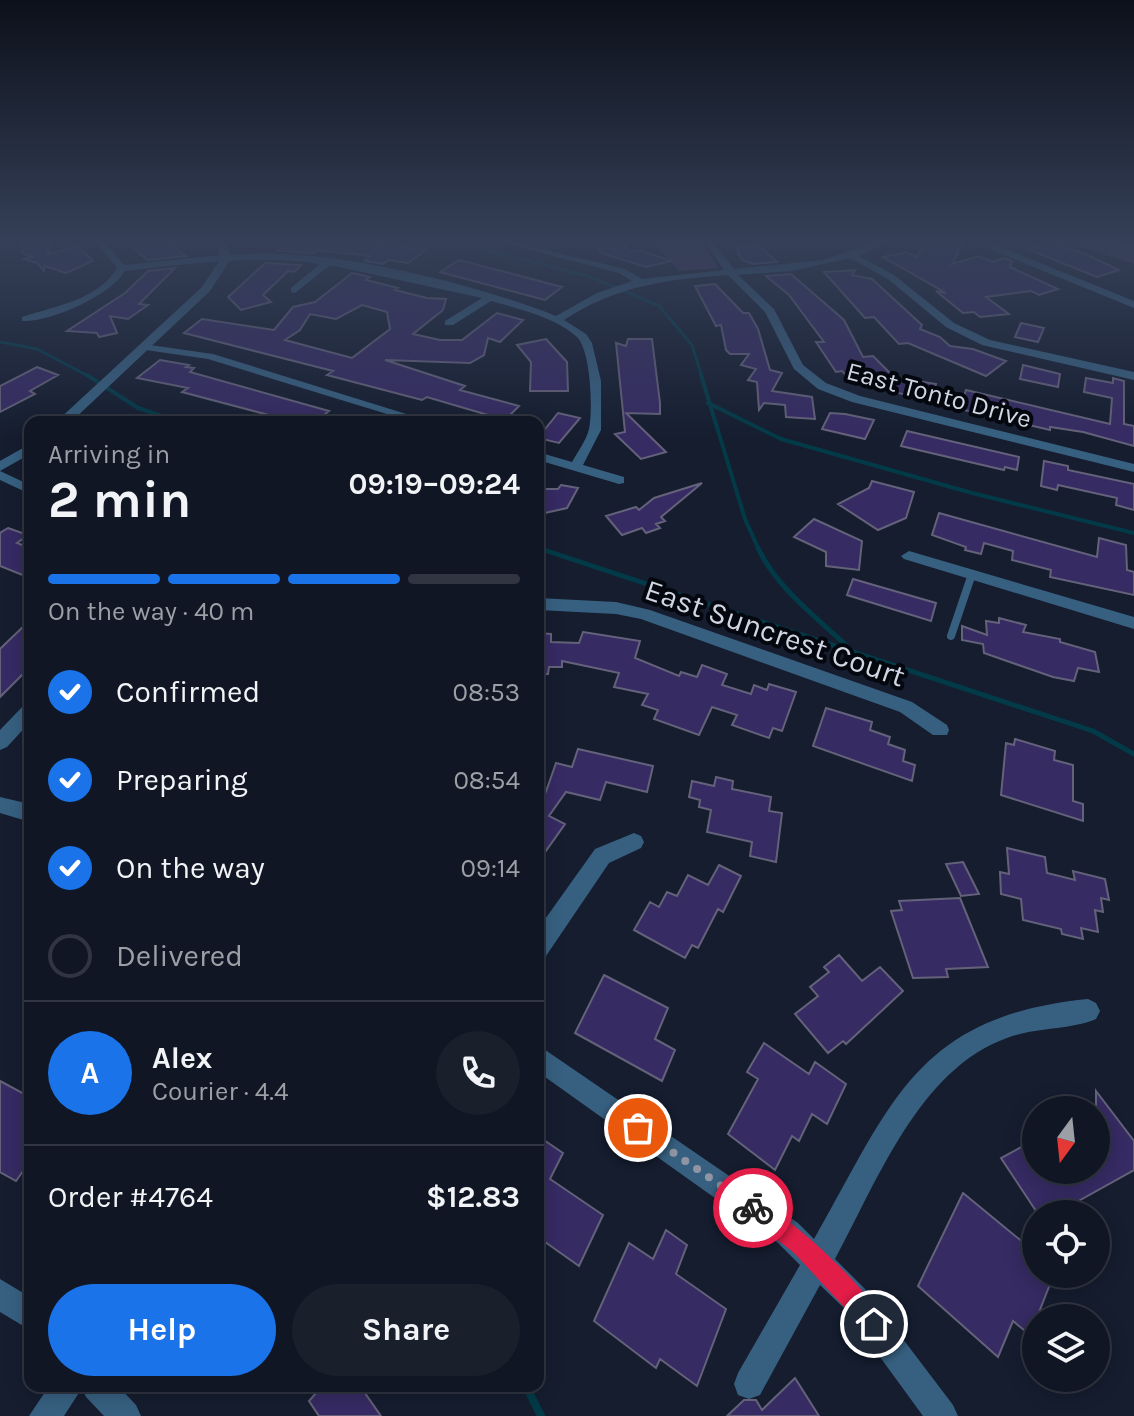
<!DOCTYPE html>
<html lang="en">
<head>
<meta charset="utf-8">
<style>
	:root { --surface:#101623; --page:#191f2b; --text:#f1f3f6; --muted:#9c9fa6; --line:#303541; --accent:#1a73e8 }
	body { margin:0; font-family:Karla,sans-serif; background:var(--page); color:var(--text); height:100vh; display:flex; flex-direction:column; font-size:30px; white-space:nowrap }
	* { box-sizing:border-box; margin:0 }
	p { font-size:26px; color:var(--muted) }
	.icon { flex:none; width:44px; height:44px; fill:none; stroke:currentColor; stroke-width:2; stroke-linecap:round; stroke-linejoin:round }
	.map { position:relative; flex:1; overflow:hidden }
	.sheet { position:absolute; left:24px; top:416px; width:520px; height:976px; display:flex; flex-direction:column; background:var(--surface); border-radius:16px; box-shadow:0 4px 20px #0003,0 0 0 2px var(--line) }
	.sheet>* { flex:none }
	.needle { width:52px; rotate:195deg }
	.controls { position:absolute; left:1022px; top:1096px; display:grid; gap:16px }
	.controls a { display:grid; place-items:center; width:88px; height:88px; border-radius:50%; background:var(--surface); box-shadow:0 4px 20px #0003,0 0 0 2px var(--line); font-size:40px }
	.pin { position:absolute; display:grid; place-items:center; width:68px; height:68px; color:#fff; margin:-34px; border:4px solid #fff; border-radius:50%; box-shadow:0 2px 8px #0007 }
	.courier { position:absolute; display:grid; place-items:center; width:80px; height:80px; margin:-40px; border:6px solid #e11d48; border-radius:50%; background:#fff; color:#222; box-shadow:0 2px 10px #0007 }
	.overview em { font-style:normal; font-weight:700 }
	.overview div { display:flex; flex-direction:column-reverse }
	.overview { display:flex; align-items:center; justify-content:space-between; height:136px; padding:0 24px }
	h1 { font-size:52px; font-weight:700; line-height:60px }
	.bar { display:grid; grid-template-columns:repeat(4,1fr); gap:12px 8px; align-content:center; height:96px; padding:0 24px }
	.bar i { height:10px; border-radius:6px; background:var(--line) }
	.bar .on { background:var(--accent) }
	.bar p { grid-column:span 4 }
	.line { display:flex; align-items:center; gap:20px; padding:0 24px; border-top:2px solid var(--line) }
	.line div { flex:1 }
	.round { display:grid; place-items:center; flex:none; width:84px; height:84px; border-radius:42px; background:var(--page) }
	ol { padding:0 24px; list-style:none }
	li { display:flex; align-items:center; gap:24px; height:88px }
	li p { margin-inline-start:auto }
	li .icon { padding:8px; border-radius:50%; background:var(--accent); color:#fff; stroke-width:4 }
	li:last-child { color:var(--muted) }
	li i { width:44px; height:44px; border:4px solid var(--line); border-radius:50% }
	.action { display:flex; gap:16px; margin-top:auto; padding:16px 24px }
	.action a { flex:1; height:92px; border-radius:48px; background:var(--accent); color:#fff; font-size:32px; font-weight:700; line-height:92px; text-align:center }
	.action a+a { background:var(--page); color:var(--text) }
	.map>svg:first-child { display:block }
	.green { fill:#523464 }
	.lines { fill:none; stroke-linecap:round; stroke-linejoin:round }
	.stream-far3 { stroke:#033a48; stroke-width:3 }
	.stream-far2 { stroke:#033a48; stroke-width:4 }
	.stream-far1 { stroke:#033a48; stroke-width:5 }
	.stream { stroke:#033a48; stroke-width:8 }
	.building { fill:#362b63; stroke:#64627a; stroke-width:2; fill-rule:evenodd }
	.service { stroke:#376080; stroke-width:8 }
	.minor { fill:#376080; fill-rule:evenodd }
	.tertiary { fill:#376080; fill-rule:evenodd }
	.route { fill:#e11d48 }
	.done { stroke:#8f95a3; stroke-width:8; stroke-dasharray:0 14.4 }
	.labels { text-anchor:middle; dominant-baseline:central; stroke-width:8; stroke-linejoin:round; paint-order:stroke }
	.far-street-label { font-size:26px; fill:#d0d6e2; stroke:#05070f }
	.street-label { font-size:30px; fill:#d0d6e2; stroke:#05070f }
</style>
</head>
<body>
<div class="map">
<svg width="1134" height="1416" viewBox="0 0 1134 1416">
	<rect width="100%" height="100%" fill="#151d2f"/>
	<path class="green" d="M652 241H702L718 268 679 271Z
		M1064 241H1134V264Z"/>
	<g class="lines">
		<path class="stream-far3" d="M449 241 591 277 659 306 692 345 702 377
			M1125 241 1134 244
			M0 342 37 349 90 377"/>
		<path class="stream-far2" d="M87 375 138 408 180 422
			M701 375 745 519 759 550
			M708 403 781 439 972 493 1134 533
			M538 548 543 550"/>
		<path class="stream-far1" d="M538 548 1093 731 1134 754
			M758 548C777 589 820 620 852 651"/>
		<path class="stream" d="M526 1386 541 1416"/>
	</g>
	<path class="building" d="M25 241H50L48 254 78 246 93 261 66 273 45 266 44 271 37 263 24 259 32 257 22 253Z
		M126 241H167L186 256 147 260Z
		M289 241 375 242 426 250 408 263 388 260 384 264 365 261 370 256 316 250 313 253 278 251Z
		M592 241H621L630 252 640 250 671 261 646 267 601 253Z
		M948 241 963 243 952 264 979 256 992 262 1004 258 1012 261 1010 267 1058 289 1039 295 1031 291 986 297 1009 314 980 317 974 312 963 313 936 291 946 293 883 257 906 252 916 257 926 242Z
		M1048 241 1083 253 1119 270 1097 277 1027 249Z
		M759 246 777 262 753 264 742 260 735 247Z
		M459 260 532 279 562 287 545 300 440 272Z
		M265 263 301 265 294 272 288 271 263 295 271 302 241 310 228 297Z
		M175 268 139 304 148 305 128 319 110 316 117 333 99 337 97 333 67 331 125 293 148 271Z
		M855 270 852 275 872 279 922 325 920 329 940 337 950 346 973 349 1006 361 986 376 908 343 899 344 874 317 865 318 824 272Z
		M352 273 370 277 366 280 398 288 395 290 427 298 446 299 443 310 413 334 440 340H462L497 313 523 320 500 342 488 338 484 355 470 363 385 360 465 386 460 390 519 406 505 420 427 397 422 400 327 375 333 371 184 333 202 319 274 330 293 307 315 302ZM362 305 387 312 390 329 352 358 285 340 300 330 310 314 336 319Z
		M791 274 844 320 863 357 873 356 894 377 936 384 931 400 889 391 894 377 852 382 842 371 836 372 816 342H824L789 295 766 276Z
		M715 284 743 313H749L758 329 770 370 782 373 772 391 812 397 815 419 786 417 785 405 764 403 759 410 757 382 748 380 756 369 741 365 749 354H730L726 350 721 325 716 326 695 286Z
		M1021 323 1044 328 1038 342 1015 337Z
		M546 339 567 362 568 391H530L531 362 517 345Z
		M628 339H652L660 403V414L626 413 666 452 641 459 615 434 625 432 616 343 626 346Z
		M160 360 189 365 186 367 194 368 190 372 329 411 315 422H295L182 392 188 388 137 378Z
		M1023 365 1060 374 1058 387 1020 379Z
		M37 367 58 375 30 391 35 394 0 412V386Z
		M1086 378 1113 383V378L1124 381V424L1134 426V446L1083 432 1050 427V430L960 409 966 390 1110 424 1112 398 1084 392Z
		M558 413 580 418 559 443 538 438Z
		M830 413 845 414 874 420 865 439 822 429Z
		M907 431 1019 457 1017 470 1005 467 1004 470 901 446Z
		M1044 461 1068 466V470L1134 484V510L1116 505 1117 498 1058 485 1057 490 1041 486Z
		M872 481 914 492 906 518 878 530 838 504 869 488Z
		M702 483 661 517 665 521 656 524 660 528 646 533 642 528 622 535 606 516 636 507 639 510 654 498Z
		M561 485 578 488 567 508 545 513 538 510V489H558Z
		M939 513 1097 557 1099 538 1126 545 1127 570 1134 572V595L1050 577 1051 570 1012 560 1013 551 984 543 981 554 965 550 966 547 932 535Z
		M814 519 862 541 859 570 826 566V552L794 537Z
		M8 528 28 535 17 543 30 548V578L0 566V533Z
		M853 579 936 603 931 621 847 595Z
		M999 618 1026 625 1023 632 1060 639V642L1095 652 1099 672 1078 668 1074 681 1053 677 984 653 983 644 962 640V626L987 635 986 621 999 623Z
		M30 620V667L0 697V649Z
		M583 632 640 641 635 658 679 676 681 672 697 677 702 665 727 674 722 685 751 694 754 685 767 690 769 684 796 692 782 731 773 728 769 738 732 725 737 715 712 707 699 735 654 719 658 710 642 705 648 694 614 687 619 673 562 661V667H549L548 674H538V633L551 634V642L579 643Z
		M826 708 872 722 870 730 890 737 888 744 905 750 903 761 915 765 912 781 813 746Z
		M1015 739 1055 751 1054 760 1073 765V801L1083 804V821L1001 795 1006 743 1014 745Z
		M578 749 653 766 647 792 606 782 600 800 566 792 549 816 565 824 538 862V797L543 800 556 763 572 767Z
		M716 777 733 781 732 789 771 797 769 811 782 813 776 862 750 856 752 842 707 832 711 810 699 807 700 800 689 797 692 781 714 786Z
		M1007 848 1045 857 1047 873 1075 880 1073 871 1105 879 1109 900 1101 898 1103 912 1095 910 1098 932 1081 928 1083 939 1062 934 1061 929 1023 920 1021 899 1001 894 1000 872 1009 874Z
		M963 862 979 894 961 896 946 864Z
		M719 865 741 876 723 912 718 909 698 948 692 945 685 958 634 930 650 902 659 907 667 892 677 896 688 875 708 885Z
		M960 898 988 967 946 969 948 977 913 978 891 911 902 910 899 901Z
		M839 955 862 981 880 967 903 991 846 1044 843 1041 828 1053 795 1014 818 996 810 987 829 972 824 967Z
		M604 975 668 1008 655 1039 675 1050 662 1081 575 1033Z
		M764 1043 809 1074 815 1062 846 1084 827 1124 812 1114 799 1141 792 1136 775 1170 728 1134 758 1079 747 1072Z
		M0 1081 30 1097V1161L16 1181 0 1172Z
		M1096 1091 1134 1141V1170L1055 1214H1038L1001 1158 1036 1139V1170H1096Z
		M538 1136 563 1153 550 1179 603 1215 579 1266 538 1237Z
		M963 1193 1036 1253V1274H1054L1030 1335 1013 1321 998 1357 918 1286Z
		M666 1230 687 1245 676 1274 726 1309 697 1386 660 1359 656 1368 594 1321 629 1243 653 1259Z
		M795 1378 819 1416H727L744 1400H756L762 1410Z
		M322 1386H360L381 1416H319L309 1401Z"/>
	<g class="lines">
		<path class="service" d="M951 636 972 574"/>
		<path class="minor" d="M95 241H104L124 265C177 260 230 252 283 254 362 257 481 286 556 316L597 293 632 281 619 273 495 241H509L625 269 642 279 724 270 704 241H712L734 269 823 260 878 241H889L859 256 894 275 954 323 990 340 1134 372V380L982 345 946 327 888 279 850 258 792 271 738 275 774 309 803 365 826 383 860 396 1134 464V472L852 402 818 389 794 369 765 312 728 275C669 279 615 286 564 320L586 334 592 343 601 381V430L583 465 624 477V483L619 484 538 460V452L572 462C578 451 586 441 589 429 593 410 591 351 577 337 555 317 519 309 491 301L453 325H445V321L482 298 330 265 295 293 291 292V288L320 264C256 254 189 264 125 271 110 296 51 322 22 321V317C55 306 98 300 117 268Z
			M993 244 1134 301V308L990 249Z
			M143 344 213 354 432 422H413L208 359 139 349 137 347Z
			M0 471 30 485V494L0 480Z
			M909 551 1134 617V629L904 559 901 556Z
			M538 598 616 602 650 610 912 702 947 725 949 730 947 735H933L900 712 641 619 616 614 538 610Z
			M30 703V722L7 747 0 750V730L24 705Z
			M0 797 30 804V822L0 813Z
			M634 833 641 836 644 842 641 848 609 863 546 956 538 959V929L595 849Z
			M1088 999 1096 1003 1100 1011 1096 1019C1071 1030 1036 1027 1007 1038 919 1069 877 1182 835 1259L865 1289 953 1405 958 1416H923L845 1309 820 1285 760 1395 749 1399 738 1395 734 1384 738 1373 800 1265 778 1243 538 1072V1045L798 1223 814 1239C891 1105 915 1016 1088 999Z
			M0 1279 30 1297V1330L0 1312Z
			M49 1386H118L136 1405 141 1416H104L86 1397 82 1388 64 1416H29Z"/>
		<path class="tertiary" d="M217 241H227L230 260 210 291 71 422H56L202 287 220 260Z
			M30 444V454L0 471V461Z"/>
	</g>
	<linearGradient id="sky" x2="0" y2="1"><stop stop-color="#0c101a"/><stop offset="0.55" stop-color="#354058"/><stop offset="1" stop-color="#354058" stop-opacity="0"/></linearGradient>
	<rect width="1134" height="439" fill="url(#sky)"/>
	<path class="route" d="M753 1198C787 1213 871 1290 885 1324L882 1332 874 1335C864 1331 808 1267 795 1254 781 1240 751 1226 743 1208L746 1201Z"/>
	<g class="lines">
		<path class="done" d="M638 1128 753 1208"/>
	</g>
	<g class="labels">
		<g class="far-street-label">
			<text transform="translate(939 395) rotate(15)">East Tonto Drive</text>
		</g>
		<g class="street-label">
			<text transform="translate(775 633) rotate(19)">East Suncrest Court</text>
		</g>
	</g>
</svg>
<div class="controls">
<a><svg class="needle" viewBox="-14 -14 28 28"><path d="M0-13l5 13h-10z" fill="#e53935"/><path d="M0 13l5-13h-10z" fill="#9c9fa6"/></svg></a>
<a><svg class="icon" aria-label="locate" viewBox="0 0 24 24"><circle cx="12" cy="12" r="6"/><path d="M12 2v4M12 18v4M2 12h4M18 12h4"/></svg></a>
<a><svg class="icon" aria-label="layers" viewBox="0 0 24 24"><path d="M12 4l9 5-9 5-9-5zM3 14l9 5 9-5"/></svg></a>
</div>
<div class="pin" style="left:638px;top:1128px;background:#ea580c"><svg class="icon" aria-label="bag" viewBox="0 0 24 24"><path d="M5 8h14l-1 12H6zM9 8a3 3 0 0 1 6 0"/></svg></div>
<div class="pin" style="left:874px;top:1324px;background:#1f2937"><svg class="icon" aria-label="home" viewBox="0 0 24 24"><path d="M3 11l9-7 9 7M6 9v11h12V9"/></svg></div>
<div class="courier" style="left:753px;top:1208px"><svg class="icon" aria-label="bike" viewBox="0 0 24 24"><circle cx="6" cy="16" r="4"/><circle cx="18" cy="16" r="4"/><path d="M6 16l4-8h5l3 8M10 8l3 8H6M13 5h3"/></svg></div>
<section class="sheet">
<div class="overview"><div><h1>2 min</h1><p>Arriving in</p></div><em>09:19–09:24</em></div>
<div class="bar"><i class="on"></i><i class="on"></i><i class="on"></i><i></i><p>On the way · 40 m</p></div>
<ol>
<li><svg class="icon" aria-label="check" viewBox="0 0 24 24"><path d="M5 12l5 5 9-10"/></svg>Confirmed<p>08:53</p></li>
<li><svg class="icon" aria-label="check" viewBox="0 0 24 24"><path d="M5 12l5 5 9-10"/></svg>Preparing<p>08:54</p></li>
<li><svg class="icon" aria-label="check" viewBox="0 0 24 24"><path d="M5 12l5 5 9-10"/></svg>On the way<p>09:14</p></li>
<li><i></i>Delivered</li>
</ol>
<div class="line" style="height:144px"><b class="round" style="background:var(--accent);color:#fff">A</b><div><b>Alex</b><p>Courier · 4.4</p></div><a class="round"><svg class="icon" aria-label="phone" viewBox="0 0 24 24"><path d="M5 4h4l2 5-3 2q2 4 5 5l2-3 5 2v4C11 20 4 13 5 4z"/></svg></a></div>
<div class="line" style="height:104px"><div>Order #4764</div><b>$12.83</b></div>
<div class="action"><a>Help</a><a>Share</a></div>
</section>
</div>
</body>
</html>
